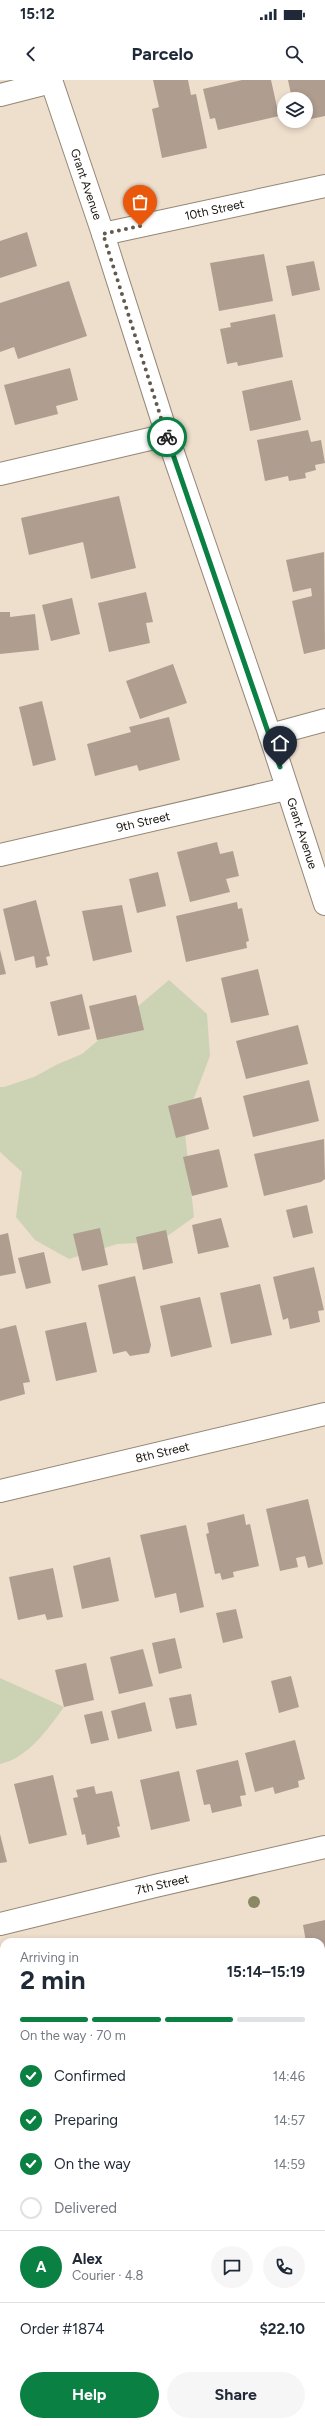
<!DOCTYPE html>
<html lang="en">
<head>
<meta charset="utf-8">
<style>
	:root { --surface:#fff; --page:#f6f6f7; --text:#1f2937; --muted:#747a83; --line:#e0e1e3; --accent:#0b8043 }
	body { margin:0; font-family:Figtree,sans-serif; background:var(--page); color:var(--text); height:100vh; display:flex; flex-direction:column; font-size:15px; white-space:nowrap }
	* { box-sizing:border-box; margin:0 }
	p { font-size:13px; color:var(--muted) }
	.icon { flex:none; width:22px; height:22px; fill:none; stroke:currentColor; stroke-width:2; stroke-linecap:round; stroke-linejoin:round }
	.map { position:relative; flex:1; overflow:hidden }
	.drawer { position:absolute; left:0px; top:1858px; width:325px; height:488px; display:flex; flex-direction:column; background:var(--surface); border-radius:12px 12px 0 0; box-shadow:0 2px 6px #0003 }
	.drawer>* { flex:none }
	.buttons { position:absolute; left:277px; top:12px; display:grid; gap:8px }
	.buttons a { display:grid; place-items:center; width:36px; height:36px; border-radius:50%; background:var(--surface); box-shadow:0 2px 6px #0003; font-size:20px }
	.pin { position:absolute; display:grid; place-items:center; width:34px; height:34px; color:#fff; margin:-41px -17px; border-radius:50% 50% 50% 0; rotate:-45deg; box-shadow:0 0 4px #0007 }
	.pin .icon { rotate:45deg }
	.courier { position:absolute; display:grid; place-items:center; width:40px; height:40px; margin:-20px; border:3px solid #0b8043; border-radius:50%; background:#fff; color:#222; box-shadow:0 1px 5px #0007 }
	.head em { font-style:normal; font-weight:700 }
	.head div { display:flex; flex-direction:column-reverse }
	.head { display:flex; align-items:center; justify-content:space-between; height:68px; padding:0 20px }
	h1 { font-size:26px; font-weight:700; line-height:30px }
	.bar { display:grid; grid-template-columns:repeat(4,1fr); gap:6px 4px; align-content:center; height:48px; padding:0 20px }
	.bar i { height:5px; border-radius:3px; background:var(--line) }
	.bar .on { background:var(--accent) }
	.bar p { grid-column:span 4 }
	.line { display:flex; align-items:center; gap:10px; padding:0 20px; border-top:1px solid var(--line) }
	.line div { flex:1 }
	.round { display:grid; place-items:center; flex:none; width:42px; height:42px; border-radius:21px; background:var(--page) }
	ol { padding:0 20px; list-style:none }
	li { display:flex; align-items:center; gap:12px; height:44px }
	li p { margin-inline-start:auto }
	li .icon { padding:4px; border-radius:50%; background:var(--accent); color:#fff; stroke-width:4 }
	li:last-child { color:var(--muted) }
	li i { width:22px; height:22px; border:2px solid var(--line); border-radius:50% }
	.cta { display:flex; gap:8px; margin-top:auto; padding:8px 20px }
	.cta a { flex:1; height:46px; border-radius:24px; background:var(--accent); color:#fff; font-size:16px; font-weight:700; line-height:46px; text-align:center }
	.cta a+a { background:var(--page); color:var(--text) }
	.status { display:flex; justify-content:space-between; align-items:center; height:28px; padding:0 20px; background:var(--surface); direction:ltr }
	.status svg { height:11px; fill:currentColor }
	header { display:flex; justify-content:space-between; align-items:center; height:52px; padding:0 20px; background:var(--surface); font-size:18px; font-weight:700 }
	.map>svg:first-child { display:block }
	.green { fill:#ccd3b5 }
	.building { fill:#af9d8f }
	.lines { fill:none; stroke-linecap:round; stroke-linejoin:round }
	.minor-casing { stroke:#958777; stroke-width:24 }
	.minor { stroke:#fff; stroke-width:22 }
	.tree { fill:#8a8963 }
	.done { stroke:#62594f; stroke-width:4; stroke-dasharray:0 7.2 }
	.route { stroke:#0b8043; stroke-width:5 }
	.labels { text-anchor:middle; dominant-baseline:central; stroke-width:3.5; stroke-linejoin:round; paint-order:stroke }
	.street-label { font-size:12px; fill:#17110b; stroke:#fbebd9 }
</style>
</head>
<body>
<div class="status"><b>15:12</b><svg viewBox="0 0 49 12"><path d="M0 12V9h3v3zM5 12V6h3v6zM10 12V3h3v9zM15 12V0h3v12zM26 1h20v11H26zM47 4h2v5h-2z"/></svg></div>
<header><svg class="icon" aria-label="back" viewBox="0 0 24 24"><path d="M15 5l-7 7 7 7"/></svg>Parcelo<svg class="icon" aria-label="search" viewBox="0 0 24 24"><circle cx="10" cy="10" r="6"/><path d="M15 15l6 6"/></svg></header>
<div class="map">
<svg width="325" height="2346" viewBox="0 0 325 2346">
	<rect width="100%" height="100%" fill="#eedecc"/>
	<path class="green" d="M169 900 207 934 210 976 184 1044 194 1137 159 1162 117 1164 69 1179 35 1160 16 1137 22 1092 0 1072V1007H4L34 997 58 984 82 974Z
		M0 1598 64 1627C48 1649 28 1678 0 1684Z"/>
	<path class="building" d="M153 0H188L191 15 196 14 207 68 162 78 152 29 159 27Z
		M242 0H271L279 36 218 50 215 38 210 39 203 9Z
		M288 0H325V36L306 40V19H292Z
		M27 152 37 186 0 198V161Z
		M264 174 273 221 219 231 210 183Z
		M314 181 320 210 292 216 286 186Z
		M69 201 87 256 18 279 14 267 0 272V223Z
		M275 234 283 277 238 286 237 282 227 284 220 249 231 247 230 243Z
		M70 288 78 320 56 326 58 334 15 345 4 305Z
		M292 300 301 340 250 351 242 311Z
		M308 350 311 362 321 360 325 383 315 385 316 390 305 393 306 398 289 401 288 396 265 401 257 360Z
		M119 416 136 488 91 499 83 462 29 475 21 438Z
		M324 472 325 569 304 574 292 521 312 516 311 508 293 512 286 480Z
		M146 512 153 542 146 543 150 563 109 572 98 523Z
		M72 518 80 554 51 561 42 525Z
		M0 532H10V537L35 534 39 570 0 574Z
		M173 584 187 623 140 639 126 601Z
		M42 621 56 680 33 686 19 627Z
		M169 637 180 680 139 691 137 685 95 696 87 664 131 652 129 647Z
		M217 762 220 774 233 771 239 796 226 799 230 812 190 822 177 772Z
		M158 792 166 826 137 833 129 799Z
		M36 820 50 876 46 877 48 885 36 888 34 876 15 881 3 829Z
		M237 822 238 829 242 828 249 861 246 862 247 868 186 882 176 836Z
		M122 825 132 872 93 881 82 831Z
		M0 870 6 894 0 895Z
		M258 889 269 935 231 943 221 898Z
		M82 914 90 949 58 956 50 922Z
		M136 915 144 950 97 960 89 926Z
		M298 945 308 984 246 999 236 961Z
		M309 1000 319 1041 253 1057 243 1016Z
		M201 1017 209 1049 176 1058 168 1026Z
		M324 1059 325 1099 321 1102 264 1116 254 1074Z
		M219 1069 228 1107 192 1116 183 1077Z
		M307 1125 313 1153 293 1158 286 1130Z
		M221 1138 229 1167 198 1174 192 1145Z
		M100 1148 108 1185 82 1191 73 1154Z
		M166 1150 173 1183 143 1190 136 1157Z
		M8 1153 16 1193 0 1196V1155Z
		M44 1172 51 1203 26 1209 18 1178Z
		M314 1187 324 1230 318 1231 320 1242 290 1249 288 1238 283 1240 273 1197Z
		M135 1196 151 1265 149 1273 130 1276 126 1271 113 1274 98 1205Z
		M260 1204 272 1255 231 1264 220 1213Z
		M200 1217 212 1267 171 1277 160 1226Z
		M86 1242 97 1292 56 1301 45 1251Z
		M16 1245 30 1302 23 1303 25 1314 0 1321V1249Z
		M308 1419 323 1484 308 1488 305 1476 296 1478 298 1487 280 1491 266 1429Z
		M244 1434 246 1445 250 1444 259 1486 233 1492 234 1497 222 1500 220 1493 215 1494 206 1454 209 1453 207 1443Z
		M186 1445 204 1527 180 1533 176 1513 155 1518 140 1455Z
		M110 1477 119 1521 82 1529 73 1486Z
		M53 1488 63 1537 47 1540 45 1534 18 1540 9 1497Z
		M236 1529 243 1558 223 1563 216 1533Z
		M175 1558 182 1588 159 1594 152 1563Z
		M143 1569 153 1606 119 1614 110 1577Z
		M86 1583 94 1620 64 1627 55 1590Z
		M291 1596 299 1627 279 1633 271 1601Z
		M191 1614 197 1645 176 1649 169 1618Z
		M145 1622 152 1651 118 1659 111 1631Z
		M102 1631 109 1660 91 1664 84 1635Z
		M295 1660 305 1699 298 1701 299 1707 275 1714 273 1707 255 1712 245 1673Z
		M238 1680 246 1715 240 1716 242 1726 212 1733 210 1724 204 1725 196 1690Z
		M179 1691 190 1741 151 1750 140 1700Z
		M53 1695 67 1755 29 1764 14 1704Z
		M94 1706 96 1714 112 1711 120 1746 117 1747 120 1757 87 1765 85 1754 82 1755 73 1718 78 1717 76 1710Z
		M0 1754 7 1782 0 1783Z
		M325 1840V1897L321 1898V1862H306L303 1845Z
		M325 1991V2065L321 2066V1992Z
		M322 2226 325 2240V2282L321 2283Z
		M0 2288H4V2326L0 2327Z
		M325 2331V2346H319L321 2332Z
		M125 2342H164L165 2346H126Z"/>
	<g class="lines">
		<g class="minor-casing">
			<g id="minor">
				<path id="s1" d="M51 0 103 154 167 355 270 655 325 824"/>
				<path d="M0 15 51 2"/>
				<path id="s2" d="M103 154 325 106"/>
				<path d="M0 394 167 355"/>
				<path d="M270 655 325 640"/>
				<path id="s3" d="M0 775 286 709"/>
				<path id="s4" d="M0 1411 325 1334"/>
				<path id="s5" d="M0 1844 155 1806 325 1767"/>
				<path d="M321 2145 325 2144"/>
				<path d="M0 2220 4 2219"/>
			</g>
		</g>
		<use href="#minor" class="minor"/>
	</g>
	<circle class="tree" cx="254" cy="1822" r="6"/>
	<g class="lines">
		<path class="done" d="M140 146 103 154 167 357"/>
		<path class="route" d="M167 357 280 687"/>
	</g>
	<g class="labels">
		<g class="street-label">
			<text stroke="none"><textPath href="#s1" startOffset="110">Grant Avenue</textPath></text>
			<text stroke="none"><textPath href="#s2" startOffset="114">10th Street</textPath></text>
			<text stroke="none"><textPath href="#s3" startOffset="147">9th Street</textPath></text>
			<text stroke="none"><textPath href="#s1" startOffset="794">Grant Avenue</textPath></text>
			<text stroke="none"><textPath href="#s4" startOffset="167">8th Street</textPath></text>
			<text stroke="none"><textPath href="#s5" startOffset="167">7th Street</textPath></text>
		</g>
	</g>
</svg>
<div class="buttons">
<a><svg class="icon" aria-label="layers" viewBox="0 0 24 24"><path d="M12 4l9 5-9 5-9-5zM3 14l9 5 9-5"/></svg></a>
</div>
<div class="pin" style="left:140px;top:146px;background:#ea580c"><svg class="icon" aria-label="bag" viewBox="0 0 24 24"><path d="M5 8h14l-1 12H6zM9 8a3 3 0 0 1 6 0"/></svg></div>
<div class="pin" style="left:280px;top:687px;background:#1f2937"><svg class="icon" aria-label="home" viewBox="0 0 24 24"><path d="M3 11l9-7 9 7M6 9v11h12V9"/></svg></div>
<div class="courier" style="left:167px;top:357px"><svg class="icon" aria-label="bike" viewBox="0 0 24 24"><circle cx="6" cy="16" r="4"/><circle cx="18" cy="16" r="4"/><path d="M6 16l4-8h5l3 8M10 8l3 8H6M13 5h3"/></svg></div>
<section class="drawer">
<div class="head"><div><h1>2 min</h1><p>Arriving in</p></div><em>15:14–15:19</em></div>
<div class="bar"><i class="on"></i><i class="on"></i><i class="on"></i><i></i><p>On the way · 70 m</p></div>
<ol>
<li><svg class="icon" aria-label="check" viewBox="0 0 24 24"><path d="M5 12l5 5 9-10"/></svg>Confirmed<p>14:46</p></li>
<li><svg class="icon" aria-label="check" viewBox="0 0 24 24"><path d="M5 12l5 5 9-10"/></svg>Preparing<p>14:57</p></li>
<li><svg class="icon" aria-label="check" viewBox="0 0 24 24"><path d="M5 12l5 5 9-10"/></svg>On the way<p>14:59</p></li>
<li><i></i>Delivered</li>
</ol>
<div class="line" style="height:72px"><b class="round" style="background:var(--accent);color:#fff">A</b><div><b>Alex</b><p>Courier · 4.8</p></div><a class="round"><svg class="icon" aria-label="chat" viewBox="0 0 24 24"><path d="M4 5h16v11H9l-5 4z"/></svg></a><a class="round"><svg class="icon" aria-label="phone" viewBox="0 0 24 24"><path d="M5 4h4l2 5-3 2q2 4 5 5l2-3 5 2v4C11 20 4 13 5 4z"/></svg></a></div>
<div class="line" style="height:52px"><div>Order #1874</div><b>$22.10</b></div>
<div class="cta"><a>Help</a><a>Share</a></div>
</section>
</div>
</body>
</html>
